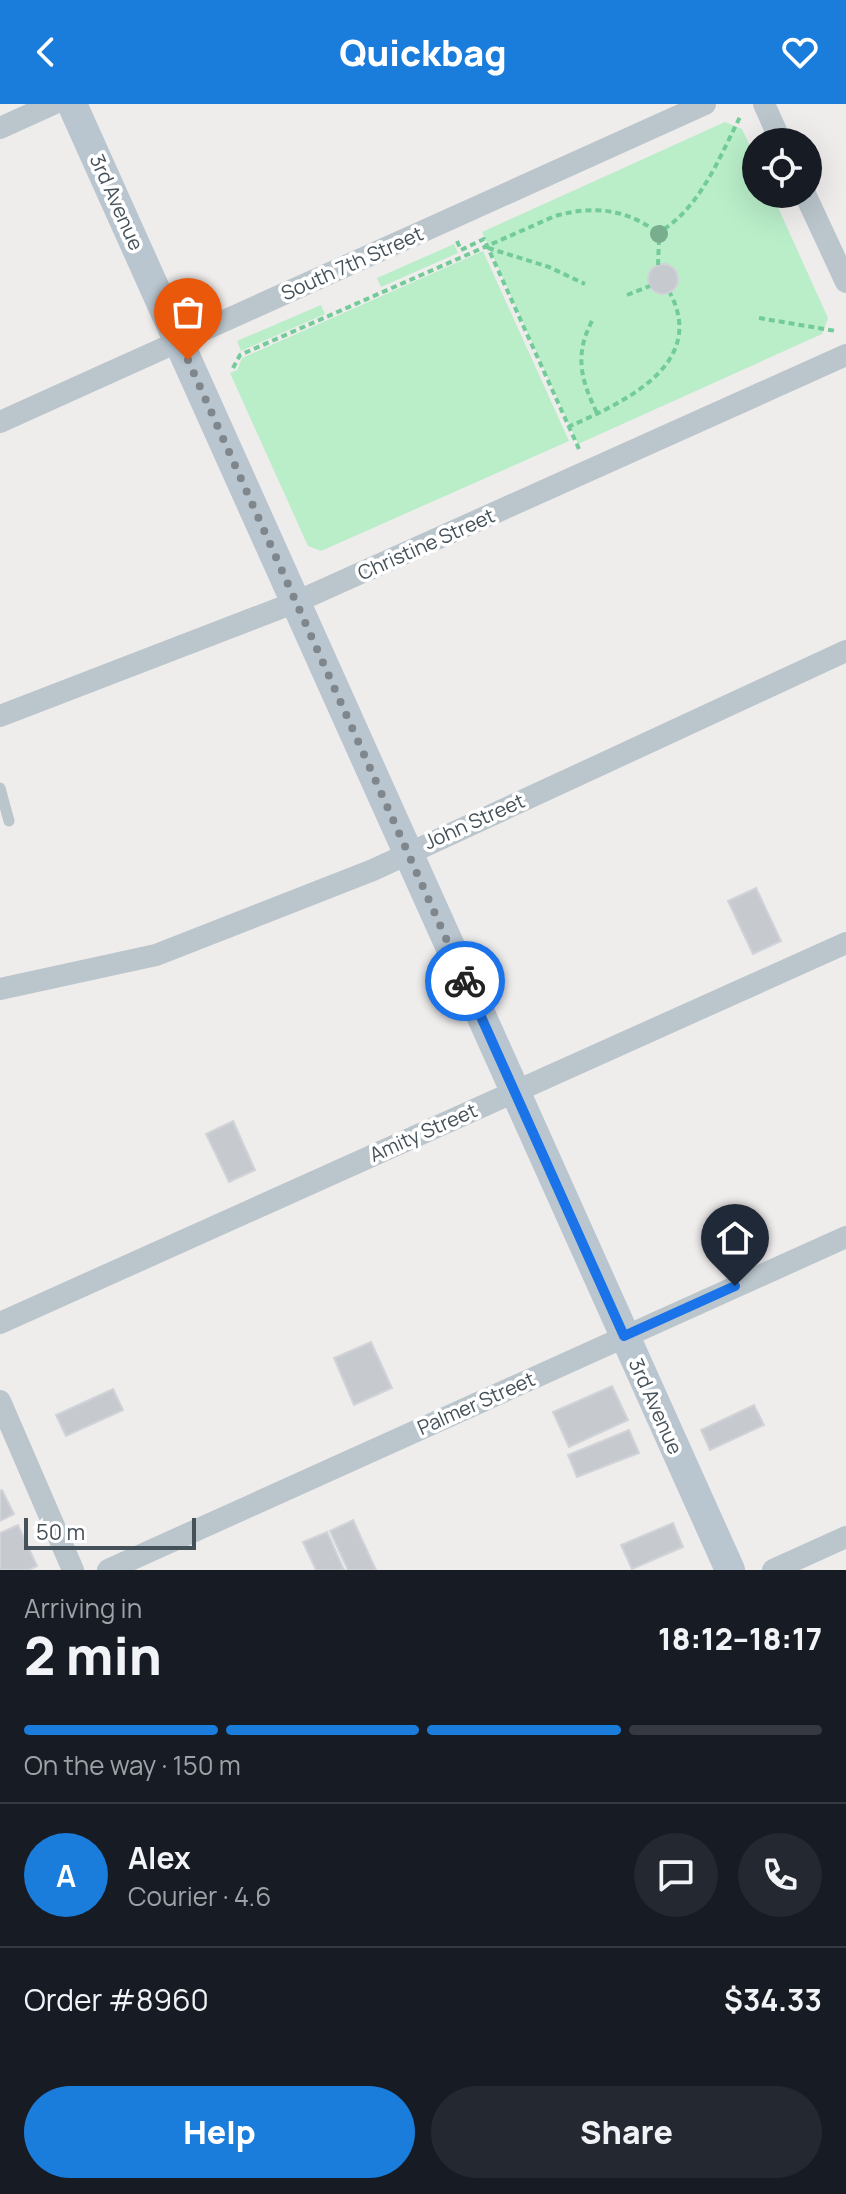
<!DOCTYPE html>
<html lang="en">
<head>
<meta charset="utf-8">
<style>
	:root { --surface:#171b24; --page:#242831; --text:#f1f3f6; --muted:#9ea1a6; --line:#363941; --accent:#1a7ddb }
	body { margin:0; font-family:Manrope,sans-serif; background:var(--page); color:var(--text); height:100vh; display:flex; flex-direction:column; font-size:30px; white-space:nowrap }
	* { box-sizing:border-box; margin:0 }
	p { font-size:26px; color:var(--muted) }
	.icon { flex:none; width:44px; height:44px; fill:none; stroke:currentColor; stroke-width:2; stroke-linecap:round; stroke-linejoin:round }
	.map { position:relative; height:1466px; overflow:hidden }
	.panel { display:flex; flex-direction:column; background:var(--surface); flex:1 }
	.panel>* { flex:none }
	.fabs { position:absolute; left:742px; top:24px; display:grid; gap:16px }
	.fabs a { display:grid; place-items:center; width:80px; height:80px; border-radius:50%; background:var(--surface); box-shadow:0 8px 32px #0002; font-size:40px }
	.scale { position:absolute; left:24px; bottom:20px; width:172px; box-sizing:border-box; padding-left:8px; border:4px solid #455159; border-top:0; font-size:22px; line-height:28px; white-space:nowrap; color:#455159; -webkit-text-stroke:6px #fff; paint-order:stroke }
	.pin { position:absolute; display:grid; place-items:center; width:68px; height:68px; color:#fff; margin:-82px -34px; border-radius:50% 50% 50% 0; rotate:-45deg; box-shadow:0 0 8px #0007 }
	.pin .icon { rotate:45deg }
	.courier { position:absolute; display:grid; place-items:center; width:80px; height:80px; margin:-40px; border:6px solid #1a73e8; border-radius:50%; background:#fff; color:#222; box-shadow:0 2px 10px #0007 }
	.head em { font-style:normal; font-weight:800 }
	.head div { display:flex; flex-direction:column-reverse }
	.head { display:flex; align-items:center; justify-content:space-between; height:136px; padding:0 24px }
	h1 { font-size:52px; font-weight:800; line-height:60px }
	.bar { display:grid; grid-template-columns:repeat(4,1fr); gap:12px 8px; align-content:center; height:96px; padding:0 24px }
	.bar i { height:10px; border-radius:6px; background:var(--line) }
	.bar .current { background:var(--accent) }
	.bar p { grid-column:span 4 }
	.line { display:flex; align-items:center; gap:20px; padding:0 24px; border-top:2px solid var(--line) }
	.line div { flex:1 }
	.round { display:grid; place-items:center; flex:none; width:84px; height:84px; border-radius:42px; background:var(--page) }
	.action { display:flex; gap:16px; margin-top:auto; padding:16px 24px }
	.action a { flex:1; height:92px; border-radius:48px; background:var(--accent); color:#fff; font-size:32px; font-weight:800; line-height:92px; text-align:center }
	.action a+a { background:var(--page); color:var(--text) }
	header { display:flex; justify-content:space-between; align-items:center; height:104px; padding:0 24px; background:var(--accent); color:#fff; font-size:36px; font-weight:800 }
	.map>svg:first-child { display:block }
	.green { fill:#b9eec9 }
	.building { fill:#c6cacf; stroke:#d0d3d8; stroke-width:2 }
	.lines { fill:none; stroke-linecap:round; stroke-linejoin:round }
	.path { stroke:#72cb98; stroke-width:4; stroke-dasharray:6 4; stroke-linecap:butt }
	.lane { stroke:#bac5cc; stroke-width:11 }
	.street { stroke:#bac5cc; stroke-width:22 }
	.secondary { stroke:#b9c6d0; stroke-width:30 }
	.tree { fill:#78ad8d }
	.done { stroke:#80878c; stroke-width:8; stroke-dasharray:0 14.4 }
	.route { stroke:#1a73e8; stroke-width:10 }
	.labels { text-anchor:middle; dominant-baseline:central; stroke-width:7; stroke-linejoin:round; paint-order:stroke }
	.street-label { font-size:20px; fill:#455159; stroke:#fff }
</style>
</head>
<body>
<header><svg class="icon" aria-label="back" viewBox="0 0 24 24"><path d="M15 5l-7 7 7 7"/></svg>Quickbag<svg class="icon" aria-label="heart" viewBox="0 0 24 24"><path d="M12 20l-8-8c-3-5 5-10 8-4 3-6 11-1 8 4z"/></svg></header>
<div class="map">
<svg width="846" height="1466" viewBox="0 0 846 1466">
	<rect width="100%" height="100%" fill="#efecec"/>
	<path class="green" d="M725 18 742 25 756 55V90H772L828 214 822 230 578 340 482 128Z
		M454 140 458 149 381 183 377 174Z
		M483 147 569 337 321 447 308 442 230 269 237 266 242 254Z
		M321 201 325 210 241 247 237 237Z"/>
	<path class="building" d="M648 175a15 15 0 1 1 30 0a15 15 0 1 1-30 0Z
		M756 784 781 837 753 850 728 797Z
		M233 1017 255 1066 229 1078 206 1030Z
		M371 1238 392 1284 354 1301 334 1254Z
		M612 1282 628 1316 569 1343 553 1308Z
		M113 1285 123 1306 66 1332 56 1311Z
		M754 1301 764 1321 710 1346 701 1326Z
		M629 1326 639 1349 577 1373 568 1351Z
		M2 1386 14 1410 0 1417V1387Z
		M353 1416 376 1466H348L330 1427Z
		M673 1419 683 1443 632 1465 621 1441Z
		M18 1421 37 1462 28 1466H0V1429Z
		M327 1428 344 1466H316L303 1438Z"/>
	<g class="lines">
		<path class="path" d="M653 129a6 6 0 1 1 12 0a6 6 0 1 1-12 0Z
			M664 125C702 100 720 52 740 13
			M457 137 461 146 484 135 579 345
			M488 144 549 163 585 180
			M658 161 659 136
			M627 191 650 182
			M759 214 836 227
			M592 217C574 251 581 276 597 309
			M233 264 240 251 555 112C591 102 623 104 654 126
			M568 323C622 299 708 261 670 189"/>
		<path class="lane" d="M0 684 9 717"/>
		<path class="street" d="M764 0 781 38
			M0 24 53 0
			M805 90 846 178
			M0 318 705 0
			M0 612 296 498 846 251
			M0 885 156 851 373 766 846 547
			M0 1219 846 839
			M0 1297 73 1466
			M108 1466 846 1133
			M773 1466 846 1433"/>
		<path class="secondary" d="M72 0 730 1466"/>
	</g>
	<circle class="tree" cx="659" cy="130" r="9"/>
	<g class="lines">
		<path class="done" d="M188 256 465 877"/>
		<path class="route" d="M465 877 624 1232 735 1182"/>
	</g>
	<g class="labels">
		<g class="street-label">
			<text transform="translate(117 98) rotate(66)">3rd Avenue</text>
			<text transform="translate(352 159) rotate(-24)">South 7th Street</text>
			<text transform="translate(426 440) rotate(-24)">Christine Street</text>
			<text transform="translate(474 717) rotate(-24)">John Street</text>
			<text transform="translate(423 1028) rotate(-24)">Amity Street</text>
			<text transform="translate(476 1299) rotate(-24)">Palmer Street</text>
			<text transform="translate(656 1302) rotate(66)">3rd Avenue</text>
		</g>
	</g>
</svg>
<div class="fabs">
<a><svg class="icon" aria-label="locate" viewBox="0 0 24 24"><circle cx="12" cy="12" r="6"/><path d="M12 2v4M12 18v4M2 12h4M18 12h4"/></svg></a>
</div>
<div class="scale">50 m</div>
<div class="pin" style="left:188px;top:256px;background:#ea580c"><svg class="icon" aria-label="bag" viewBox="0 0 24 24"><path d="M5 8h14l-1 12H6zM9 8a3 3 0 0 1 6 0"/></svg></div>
<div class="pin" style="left:735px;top:1182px;background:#1f2937"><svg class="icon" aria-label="home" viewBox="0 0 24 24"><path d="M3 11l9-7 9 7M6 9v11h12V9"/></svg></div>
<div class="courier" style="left:465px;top:877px"><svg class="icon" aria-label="bike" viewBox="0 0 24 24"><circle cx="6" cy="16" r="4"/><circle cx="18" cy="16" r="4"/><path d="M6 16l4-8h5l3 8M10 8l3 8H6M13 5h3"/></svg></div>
</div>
<section class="panel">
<div class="head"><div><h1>2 min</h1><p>Arriving in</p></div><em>18:12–18:17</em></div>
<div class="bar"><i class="current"></i><i class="current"></i><i class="current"></i><i></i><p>On the way · 150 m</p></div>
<div class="line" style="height:144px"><b class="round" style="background:var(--accent);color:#fff">A</b><div><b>Alex</b><p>Courier · 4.6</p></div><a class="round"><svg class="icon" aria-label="chat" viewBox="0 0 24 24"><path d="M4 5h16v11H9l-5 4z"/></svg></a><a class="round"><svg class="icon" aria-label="phone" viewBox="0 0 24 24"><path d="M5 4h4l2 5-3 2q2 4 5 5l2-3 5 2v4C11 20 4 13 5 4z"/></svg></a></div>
<div class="line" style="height:104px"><div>Order #8960</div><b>$34.33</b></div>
<div class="action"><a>Help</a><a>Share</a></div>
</section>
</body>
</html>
